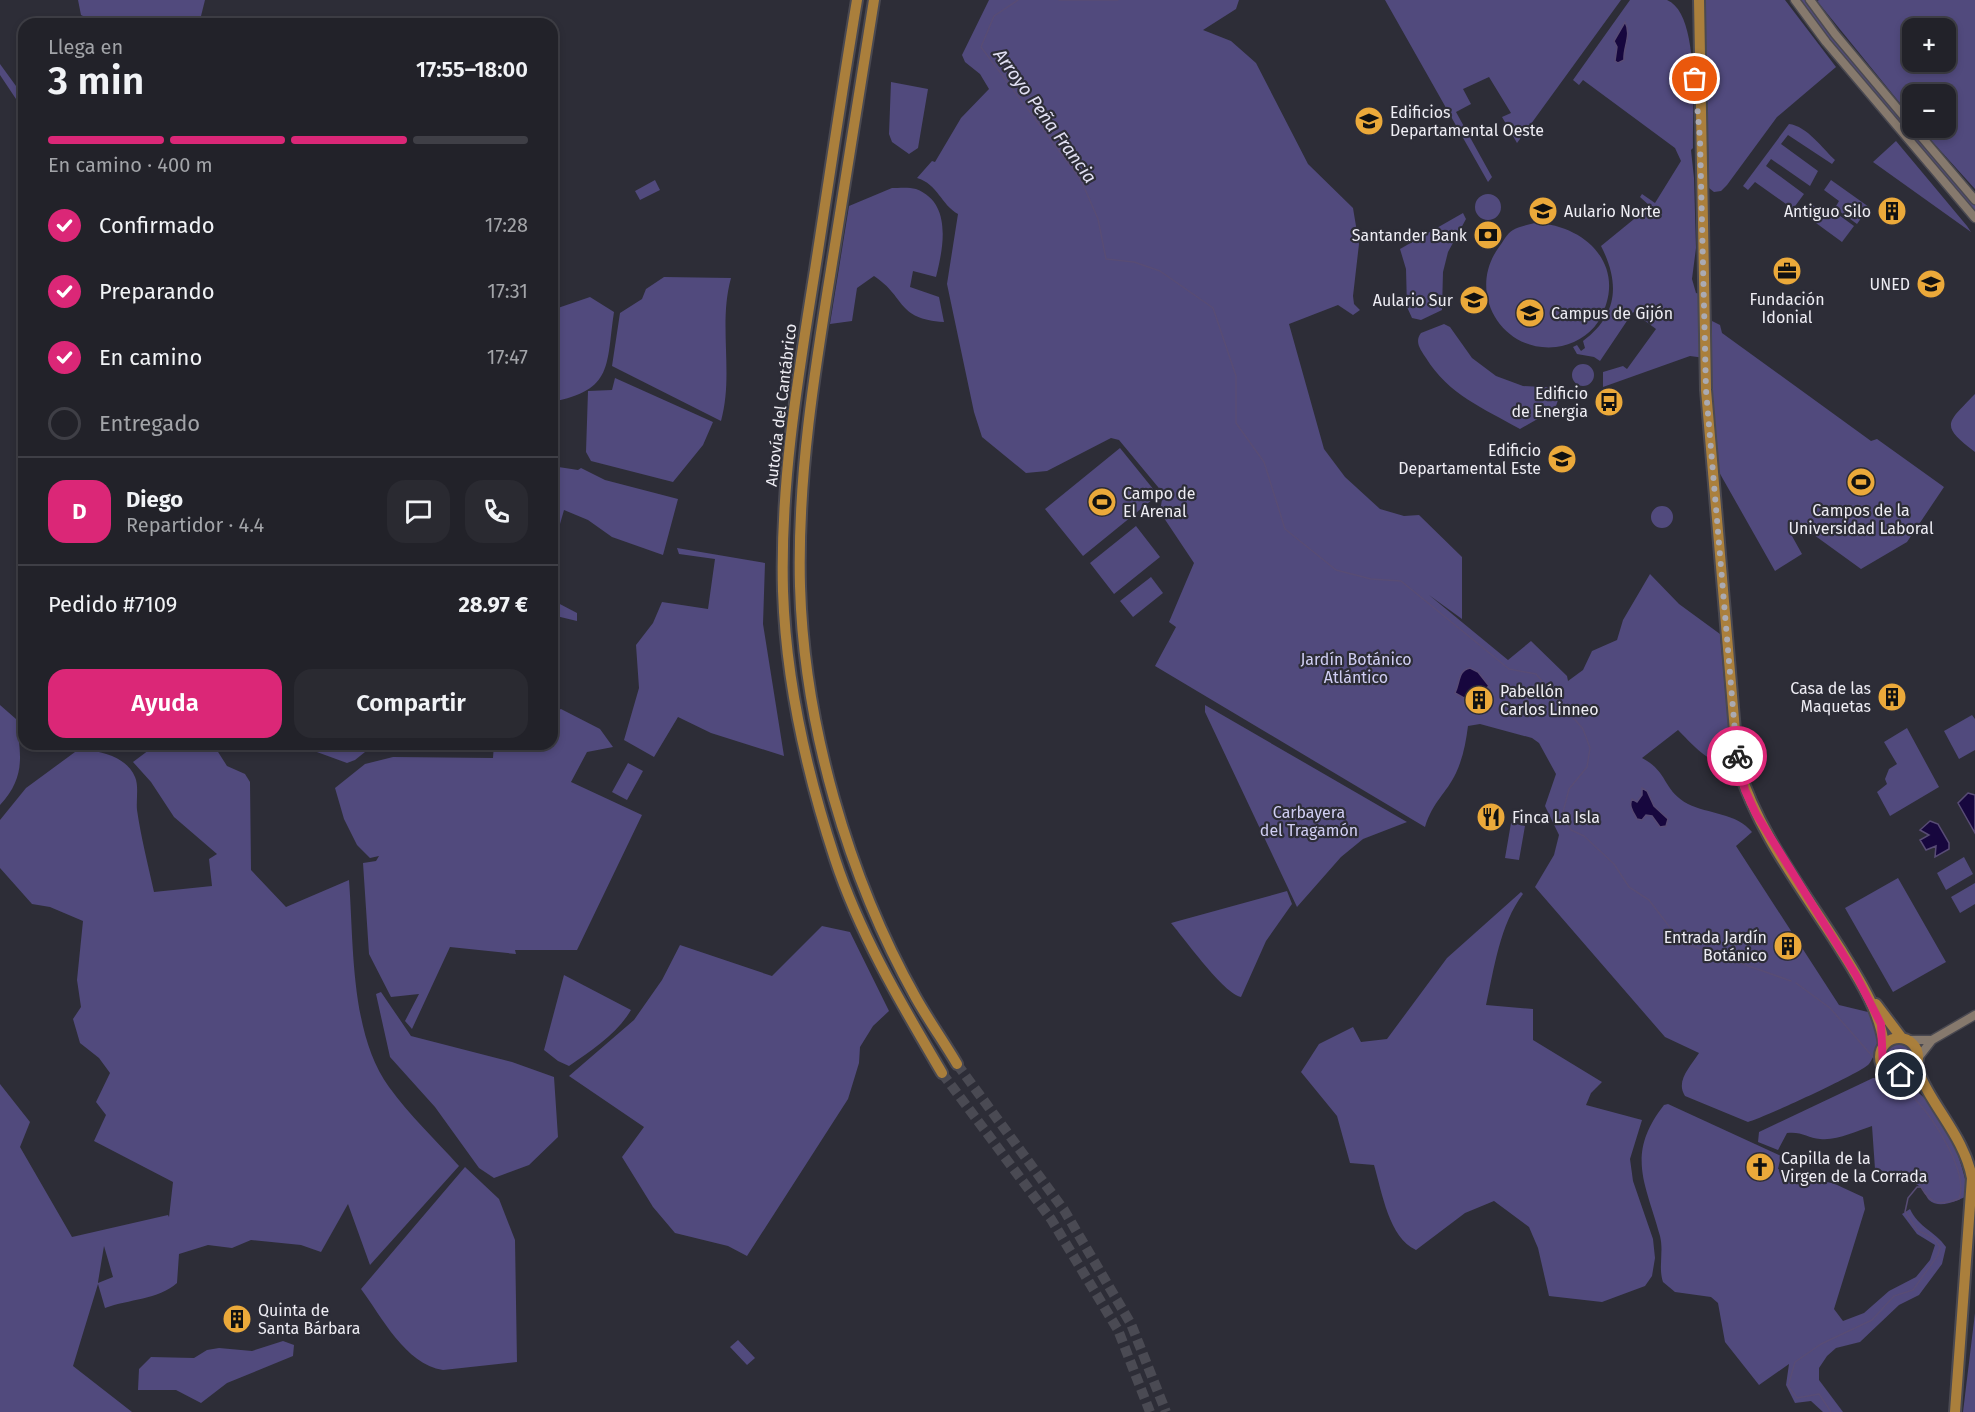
<!DOCTYPE html>
<html lang="es">
<head>
<meta charset="utf-8">
<style>
	:root { --surface:#222229; --page:#2a2a31; --text:#f1f3f6; --muted:#a2a4a8; --line:#3f3f46; --accent:#db2777 }
	body { margin:0; font-family:"Fira Sans",sans-serif; background:var(--page); color:var(--text); height:100vh; display:flex; flex-direction:column; font-size:22px; white-space:nowrap }
	* { box-sizing:border-box; margin:0 }
	p { font-size:20px; color:var(--muted) }
	.icon { flex:none; width:33px; height:33px; fill:none; stroke:currentColor; stroke-width:2; stroke-linecap:round; stroke-linejoin:round }
	.map { position:relative; flex:1; overflow:hidden }
	.details { position:absolute; left:18px; top:18px; width:540px; height:732px; display:flex; flex-direction:column; background:var(--surface); border-radius:18px; box-shadow:0 3px 9px #0003,0 0 0 2px var(--line) }
	.details>* { flex:none }
	.tools { position:absolute; left:1902px; top:18px; display:grid; gap:12px }
	.tools a { display:grid; place-items:center; width:54px; height:54px; border-radius:12px; background:var(--surface); box-shadow:0 3px 9px #0003,0 0 0 2px var(--line); font-size:30px }
	.pin { position:absolute; display:grid; place-items:center; width:51px; height:51px; color:#fff; margin:-26px; border:3px solid #fff; border-radius:50%; box-shadow:0 2px 6px #0007 }
	.courier { position:absolute; display:grid; place-items:center; width:60px; height:60px; margin:-30px; border:4px solid #db2777; border-radius:50%; background:#fff; color:#222; box-shadow:0 2px 8px #0007 }
	.headline em { font-style:normal; font-weight:600 }
	.headline div { display:flex; flex-direction:column-reverse }
	.headline { display:flex; align-items:center; justify-content:space-between; height:102px; padding:0 30px }
	h1 { font-size:39px; font-weight:600; line-height:45px }
	.bar { display:grid; grid-template-columns:repeat(4,1fr); gap:9px 6px; align-content:center; height:72px; padding:0 30px }
	.bar i { height:8px; border-radius:4px; background:var(--line) }
	.bar .active { background:var(--accent) }
	.bar p { grid-column:span 4 }
	.line { display:flex; align-items:center; gap:15px; padding:0 30px; border-top:2px solid var(--line) }
	.line div { flex:1 }
	.round { display:grid; place-items:center; flex:none; width:63px; height:63px; border-radius:18px; background:var(--page) }
	ol { padding:0 30px; list-style:none }
	li { display:flex; align-items:center; gap:18px; height:66px }
	li p { margin-inline-start:auto }
	li .icon { padding:6px; border-radius:50%; background:var(--accent); color:#fff; stroke-width:4 }
	li:last-child { color:var(--muted) }
	li i { width:33px; height:33px; border:3px solid var(--line); border-radius:50% }
	.primary-button { display:flex; gap:12px; margin-top:auto; padding:12px 30px }
	.primary-button a { flex:1; height:69px; border-radius:18px; background:var(--accent); color:#fff; font-size:24px; font-weight:600; line-height:69px; text-align:center }
	.primary-button a+a { background:var(--page); color:var(--text) }
	.map>svg:first-child { display:block }
	.green { fill:#514a7d; fill-rule:evenodd }
	.water { fill:#17073e; stroke:#584c75; stroke-width:1.5 }
	.lines { fill:none; stroke-linecap:round; stroke-linejoin:round }
	.stream { stroke:#584c75; stroke-width:1.5 }
	.highway-tunnel { stroke:#4a4a53; stroke-width:10; stroke-dasharray:10 5; stroke-linecap:butt }
	.secondary-casing { stroke:#4a4951; stroke-width:11 }
	.highway-casing { stroke:#4a4951; stroke-width:14 }
	.secondary { stroke:#86796d; stroke-width:8 }
	.highway { stroke:#aa7f3c; stroke-width:10 }
	.done { stroke:#aaaab2; stroke-width:6; stroke-dasharray:0 10.8 }
	.route { stroke:#db2777; stroke-width:8 }
	.labels { text-anchor:middle; dominant-baseline:central; stroke-width:4.5; stroke-linejoin:round; paint-order:stroke }
	.poi-label { font-size:16px; fill:#eeedf4; stroke:#2d2d37; text-anchor:start }
	.street-label { font-size:16px; fill:#eeedf4; stroke:#2d2d37 }
	.park-label { font-size:16px; fill:#d0cef3; stroke:#2d2d37 }
	.water-label { font-size:18px; font-style:italic; fill:#e1e0f3; stroke:#2d2d37 }
</style>
</head>
<body>
<div class="map">
<svg width="1975" height="1412" viewBox="0 0 1975 1412">
	<rect width="100%" height="100%" fill="#2d2d37"/>
	<path class="green" d="M78 0H205L199 24H99L81 15Z
		M989 0H1239L1236 9 1203 30 1231 41 1256 63 1308 164 1353 208 1359 244 1353 296 1354 304 1360 310 1353 315 1338 305 1289 324 1324 449 1345 477 1380 509 1404 516 1419 515 1462 557V619L1429 595 1508 660 1531 641 1567 676 1568 681 1583 670 1592 651 1617 640 1623 620 1650 574 1679 604 1720 634 1732 765C1709 765 1693 745 1678 730L1642 758C1668 771 1663 791 1688 804 1708 814 1737 813 1752 832L1736 846 1839 1005 1868 1012C1879 1030 1881 1046 1869 1064 1863 1072 1761 1119 1748 1122L1685 1096C1675 1081 1691 1066 1699 1053L1665 1037 1535 887 1554 855 1559 835 1545 806 1556 774 1539 743 1532 738 1480 724 1468 726C1466 742 1463 758 1456 773 1446 794 1433 801 1425 827L1155 666 1176 627 1169 622 1194 563 1160 512 1163 493 1119 440 1111 438 1047 471 1026 473 982 437 974 412 947 284 958 214C941 205 938 184 917 178L932 161 935 162 961 118 989 89 980 74 965 62 962 55Z
		M1385 0H1621L1517 143 1502 117 1511 113 1489 77 1463 89 1471 104 1456 112 1492 177 1488 182Z
		M1630 0C1640 0 1658 0 1667 0 1701 14 1692 115 1693 148L1691 150 1694 178 1696 248 1692 279 1696 293 1704 295 1705 358 1690 356 1603 387V372L1623 366 1627 369 1656 329 1633 312 1600 361 1594 357 1577 354 1573 347 1577 345 1581 351 1585 348 1583 341C1618 315 1620 283 1601 246L1650 206 1640 197 1642 194 1655 203 1681 161 1675 148 1583 80 1579 85 1573 80Z
		M1705 0H1785L1836 67 1777 117 1727 185 1721 191 1714 192 1709 188Z
		M1795 0H1810L1975 200V218Z
		M1819 0H1975V189L1920 128H1946V94H1912V118L1817 1ZM1946 28V62H1912V28Z
		M0 64 24 97V111L0 75Z
		M891 82 928 89 918 148 909 154 892 142 889 134Z
		M1789 124C1807 126 1823 149 1835 160L1832 164 1788 135 1781 144 1818 171 1810 186 1771 159 1766 166 1804 194 1793 209 1755 182 1748 190 1743 186Z
		M1896 141 1967 226 1971 232 1873 162Z
		M655 180 660 190 640 200 635 191Z
		M1831 180 1869 207 1857 224 1835 208 1839 201 1824 190Z
		M892 188C899 188 909 187 916 189 953 203 943 249 936 277L913 271 910 287 939 297 944 322C896 319 906 297 874 276L857 288 852 321 830 324 849 206Z
		M1475 207a13 13 0 1 1 26 0a13 13 0 1 1-26 0Z
		M1813 205 1828 216 1832 210 1854 226 1842 242 1805 215Z
		M1463 213 1466 219 1448 252 1443 272 1442 310 1421 320 1412 318 1407 307 1406 269 1400 249Z
		M1535 223C1588 225 1630 269 1598 322 1589 336 1572 345 1556 347 1501 353 1466 292 1499 247 1503 242 1507 233 1513 230 1519 226 1528 225 1535 223Z
		M664 277 731 278C718 325 734 374 721 421L612 366 620 313 642 299 646 289Z
		M590 297 614 312C606 365 614 390 552 402V310Z
		M1712 321 1720 325 1722 333 1871 441 1877 439 1944 487 1907 542 1861 569 1803 527 1792 536 1802 554 1775 571 1719 472 1712 390Z
		M1444 324 1450 327 1472 358 1496 376 1523 386 1562 388 1555 409 1520 429C1483 408 1449 395 1426 358 1421 350 1414 342 1421 333Z
		M1572 375a11 11 0 1 1 22 0a11 11 0 1 1-22 0Z
		M615 378 713 422 703 445 673 482 591 461 586 452 588 391 612 390Z
		M1975 394V452C1940 425 1946 424 1975 394Z
		M1120 448 1158 495 1083 556 1045 509Z
		M552 466 578 470 581 468 605 480 678 499 663 555 612 537 588 520 564 510 556 538 552 570Z
		M1651 517a11 11 0 1 1 22 0a11 11 0 1 1-22 0Z
		M1136 526 1160 557 1114 594 1090 563Z
		M677 548 765 563 763 624 784 756 711 733 678 717 654 757 624 740 639 688 636 645 653 623 662 602 708 609 715 559 679 554Z
		M1151 577 1163 593 1133 617 1120 601Z
		M552 597 556 602 577 613V621L552 615Z
		M0 705 16 719C21 755 26 777 0 805Z
		M1205 705 1407 822 1363 839 1341 857 1297 907 1205 712Z
		M561 709 600 729 613 747 587 752 571 782 642 815 577 950H515L516 954 450 947 412 1029 405 1021 419 994 391 997 369 954 363 863 376 861 379 856 370 858 357 845 344 819 335 788 365 764 393 757 493 758 494 744H537L536 749 539 744H552V713Z
		M1972 715 1975 719V750L1959 759 1944 731Z
		M1907 728 1939 787 1890 816 1877 792 1887 784 1885 779 1889 769 1897 764 1884 742Z
		M157 744H213L227 766 245 774 250 782 251 870 286 907 349 880C354 945 350 1033 389 1087 409 1115 436 1140 459 1166L370 1265 348 1204 321 1252 301 1245 251 1240 232 1248 208 1245 179 1254 177 1283C158 1300 129 1299 105 1308L98 1284 73 1366 132 1412H0V1084L30 1122 20 1147 72 1237 168 1215 169 1217 173 1182 94 1141 106 1115 96 1102 110 1073 99 1058 80 1043 73 1019 81 1007 77 980 83 921 50 907 32 904 0 868V820L26 788 75 752C94 747 127 756 135 777 139 786 136 800 137 810 141 837 148 865 154 892L212 886 209 859 217 854 174 817 151 782 133 762ZM104 1246 113 1277 98 1283V1282Z
		M295 744H375L355 760 347 763Z
		M628 763 643 771 627 800 612 792Z
		M1511 823 1525 826 1519 860 1505 858Z
		M1964 857 1973 874 1946 890 1937 873Z
		M1898 878 1946 962 1893 992 1845 908Z
		M1975 883V904L1960 913 1951 897Z
		M1287 891 1292 904 1266 941 1241 997C1224 994 1184 938 1171 923Z
		M1521 892 1523 894C1500 924 1494 969 1486 1005L1533 1009V1040L1602 1082 1591 1093 1586 1105 1642 1120 1630 1159 1633 1181 1653 1239 1655 1258 1652 1276 1645 1286 1602 1302 1549 1296 1538 1248 1529 1227 1494 1201 1465 1213 1416 1250C1389 1238 1382 1192 1374 1165L1350 1163 1337 1116 1301 1072 1319 1044 1353 1027 1361 1042 1387 1039 1447 958Z
		M822 926 850 932 889 1011 873 1026 860 1047 859 1063 848 1099 747 1256 728 1246 675 1233 653 1207 622 1157 644 1127 569 1076 634 1020 662 980 680 945 772 976Z
		M564 975 631 1010C617 1034 592 1050 569 1066L558 1061 544 1050Z
		M381 992 411 1036 512 1062 554 1077 558 1137 529 1165 494 1178 479 1168 435 1107 390 1057 376 994Z
		M1881 1057a18 18 0 1 1 36 0a18 18 0 1 1-36 0Z
		M1873 1078C1936 1078 1958 1144 1969 1195 1958 1200 1940 1210 1929 1200 1926 1197 1925 1191 1922 1188 1909 1178 1891 1173 1875 1169L1872 1126C1856 1131 1837 1141 1820 1139 1808 1138 1801 1131 1787 1133L1778 1150 1758 1142 1759 1132Z
		M1668 1104 1781 1156 1778 1169 1835 1184 1863 1197 1865 1209 1834 1309 1843 1321 1864 1313 1889 1291 1916 1277 1930 1260 1935 1245 1917 1234 1902 1214 1910 1209C1919 1228 1935 1231 1946 1247L1942 1264 1919 1295 1899 1305 1860 1342 1836 1348 1827 1356 1819 1368V1380L1843 1412H1823L1811 1401 1795 1403 1786 1385 1789 1364 1759 1385 1725 1342 1718 1303 1711 1297 1675 1292 1663 1282C1658 1267 1664 1252 1660 1236 1646 1183 1625 1155 1664 1105Z
		M465 1167 499 1199 515 1240 517 1362 443 1370C405 1364 382 1317 361 1289Z
		M1975 1313V1412H1963Z
		M738 1340 755 1358 747 1365 730 1347Z
		M283 1341 294 1345 293 1356 227 1383 201 1403 176 1390H138L139 1369 151 1357 194 1358 207 1350 219 1348 252 1351Z"/>
	<path class="water" d="M1625 22C1632 35 1623 47 1624 60L1618 63 1615 61 1617 47 1614 41Z
		M1470 668 1478 672 1489 686 1482 691 1474 690 1464 698 1455 693C1460 683 1458 670 1470 668Z
		M1642 788 1647 791 1654 806 1668 819 1666 826 1660 827 1652 816 1646 815 1642 820 1637 819C1634 813 1628 806 1632 799L1637 802 1642 795Z
		M1968 793 1975 795V833L1958 803Z
		M1930 821 1938 824 1949 843V849L1935 857 1936 846 1926 850 1920 840 1929 835 1920 830Z"/>
	<g class="lines">
		<path class="stream" d="M1018 0 994 16 981 47 1081 180 1098 219 1106 259 1134 262 1160 271 1213 308 1236 376V423L1264 462 1285 529 1336 570 1371 579 1401 581 1509 669 1536 674 1583 729 1590 748 1587 767 1569 789 1563 812 1571 830 1584 836 1614 864 1629 887 1649 900 1681 942 1791 981
			M1059 0H1118
			M1796 983 1830 1008 1873 1057
			M1831 1412 1819 1394 1797 1398 1788 1386 1795 1362 1821 1344 1872 1320 1894 1296 1913 1290 1938 1255 1940 1247 1935 1239 1917 1230 1905 1212 1908 1198 1917 1187H1921C1932 1206 1940 1205 1959 1199 1969 1172 1934 1119 1915 1099 1908 1091 1898 1086 1890 1077"/>
		<path class="highway-tunnel" d="M957 1064 1064 1210 1131 1324 1166 1412
			M942 1073 1051 1219 1118 1330 1150 1412"/>
		<g class="secondary-casing">
			<path id="secondary" d="M1795 0 1826 42 1975 218
				M1810 0 1835 34 1912 126
				M1914 128 1975 200
				M1909 1040H1932
				M1918 1058 1932 1040 1975 1015"/>
		</g>
		<g class="highway-casing">
			<path id="highway" d="M857 0C842 90 829 180 815 270 798 377 780 483 783 591 786 682 807 774 835 859 860 935 902 1005 942 1073
				M874 0C860 84 848 168 834 251 816 362 797 474 800 586 804 725 848 877 916 998 929 1021 944 1042 957 1064
				M1699 0 1706 390 1738 766C1758 833 1804 891 1841 950 1859 979 1880 1011 1884 1045
				M1876 1004 1901 1037
				M1880 1057a19 19 0 1 1 38 0a19 19 0 1 1-38 0Z
				M1916 1065C1930 1106 1964 1135 1972 1178L1955 1412"/>
		</g>
		<use href="#secondary" class="secondary"/>
		<use href="#highway" class="highway"/>
	</g>
	<g class="lines">
		<path class="done" d="M1695 79 1700 139 1706 390 1737 756"/>
		<path class="route" d="M1737 756 1745 790 1756 814 1856 975 1881 1024 1883 1066 1894 1075H1901"/>
	</g>
	<defs>
		<g id="university-disc" transform="scale(1.5)"><circle r="9.5" fill="#eba93a" stroke="#2d2d37"/><path d="M0-5L7-2L0 1L-7-2ZM-4 1L0 2.5L4 1V4Q0 6-4 4Z" fill="#111"/></g>
		<g id="building-disc" transform="scale(1.5)"><circle r="9.5" fill="#eba93a" stroke="#2d2d37"/><path d="M-4-6H4V6H1V3H-1V6H-4ZM-2.5-4.3h1.7v1.8h-1.7ZM.8-4.3h1.7v1.8H.8ZM-2.5-1h1.7V.8h-1.7ZM.8-1h1.7V.8H.8Z" fill="#111"/></g>
		<g id="bank-disc" transform="scale(1.5)"><circle r="9.5" fill="#eba93a" stroke="#2d2d37"/><path d="M-6-4H6V4H-6ZM0-2.3a2.3 2.3 0 1 0 0 4.6a2.3 2.3 0 1 0 0-4.6Z" fill="#111"/></g>
		<g id="office-disc" transform="scale(1.5)"><circle r="9.5" fill="#eba93a" stroke="#2d2d37"/><path d="M-6-3h4V-5.5h4V-3h4V5H-6ZM-1-4.5V-3h2v-1.5ZM-6 0V1H6V0Z" fill="#111"/></g>
		<g id="bus-disc" transform="scale(1.5)"><circle r="9.5" fill="#eba93a" stroke="#2d2d37"/><path d="M-5-6H5V4H4V6H2V4H-2V6H-4V4H-5ZM-3.5-4V0h7V-4ZM-3.5 1.2v1.5H-2V1.2ZM2 1.2v1.5H3.5V1.2Z" fill="#111"/></g>
		<g id="stadium-disc" transform="scale(1.5)"><circle r="9.5" fill="#eba93a" stroke="#2d2d37"/><path d="M0-5a6.5 5 0 1 0 0 10a6.5 5 0 1 0 0-10ZM-3.5-1.8h7v3.6h-7Z" fill="#111"/></g>
		<g id="restaurant-disc" transform="scale(1.5)"><circle r="9.5" fill="#eba93a" stroke="#2d2d37"/><path d="M-5-6h1v4h1v-4h1v4h1v-4h1v5L-1.5 .5V6h-2V.5L-5-1ZM5-6V6H3V1.5H1.5Q1.5-4 5-6Z" fill="#111"/></g>
		<g id="church-disc" transform="scale(1.5)"><circle r="9.5" fill="#eba93a" stroke="#2d2d37"/><path d="M-1.2-6h2.4v3.5h3.3v2.4h-3.3V6h-2.4V-.1h-3.3v-2.4h3.3Z" fill="#111"/></g>
	</defs>
	<g fill-rule="evenodd">
		<use href="#university-disc" x="1369" y="121"/>
		<use href="#university-disc" x="1543" y="211"/>
		<use href="#building-disc" x="1892" y="211"/>
		<use href="#bank-disc" x="1488" y="235"/>
		<use href="#office-disc" x="1787" y="271"/>
		<use href="#university-disc" x="1931" y="284"/>
		<use href="#university-disc" x="1474" y="300"/>
		<use href="#university-disc" x="1530" y="313"/>
		<use href="#bus-disc" x="1609" y="402"/>
		<use href="#university-disc" x="1562" y="459"/>
		<use href="#stadium-disc" x="1861" y="482"/>
		<use href="#stadium-disc" x="1102" y="502"/>
		<use href="#building-disc" x="1892" y="697"/>
		<use href="#building-disc" x="1479" y="700"/>
		<use href="#restaurant-disc" x="1491" y="817"/>
		<use href="#building-disc" x="1788" y="946"/>
		<use href="#church-disc" x="1760" y="1167"/>
		<use href="#building-disc" x="237" y="1319"/>
	</g>
	<g class="labels">
		<g class="poi-label">
			<text x="1390" y="112">Edificios<tspan x="1390" dy="18">Departamental Oeste</tspan></text>
			<text x="1564" y="211">Aulario Norte</text>
			<text x="1871" y="211" text-anchor="end">Antiguo Silo</text>
			<text x="1467" y="235" text-anchor="end">Santander Bank</text>
			<text x="1910" y="284" text-anchor="end">UNED</text>
			<text x="1787" y="299" text-anchor="middle">Fundación<tspan x="1787" dy="18">Idonial</tspan></text>
			<text x="1453" y="300" text-anchor="end">Aulario Sur</text>
			<text x="1551" y="313">Campus de Gijón</text>
			<text x="1588" y="393" text-anchor="end">Edificio<tspan x="1588" dy="18">de Energia</tspan></text>
			<text x="1541" y="450" text-anchor="end">Edificio<tspan x="1541" dy="18">Departamental Este</tspan></text>
			<text x="1123" y="493">Campo de<tspan x="1123" dy="18">El Arenal</tspan></text>
			<text x="1861" y="510" text-anchor="middle">Campos de la<tspan x="1861" dy="18">Universidad Laboral</tspan></text>
			<text x="1871" y="688" text-anchor="end">Casa de las<tspan x="1871" dy="18">Maquetas</tspan></text>
			<text x="1500" y="691">Pabellón<tspan x="1500" dy="18">Carlos Linneo</tspan></text>
			<text x="1512" y="817">Finca La Isla</text>
			<text x="1767" y="937" text-anchor="end">Entrada Jardín<tspan x="1767" dy="18">Botánico</tspan></text>
			<text x="1781" y="1158">Capilla de la<tspan x="1781" dy="18">Virgen de la Corrada</tspan></text>
			<text x="258" y="1310">Quinta de<tspan x="258" dy="18">Santa Bárbara</tspan></text>
		</g>
		<g class="street-label">
			<text transform="translate(781 405) rotate(-83)">Autovía del Cantábrico</text>
		</g>
		<g class="park-label">
			<text x="1356" y="659">Jardín Botánico<tspan x="1356" dy="18">Atlántico</tspan></text>
			<text x="1309" y="812">Carbayera<tspan x="1309" dy="18">del Tragamón</tspan></text>
		</g>
		<g class="water-label">
			<text transform="translate(1045 116) rotate(54)">Arroyo Peña Francia</text>
		</g>
	</g>
</svg>
<div class="tools">
<a>+</a>
<a>−</a>
</div>
<div class="pin" style="left:1695px;top:79px;background:#ea580c"><svg class="icon" aria-label="bag" viewBox="0 0 24 24"><path d="M5 8h14l-1 12H6zM9 8a3 3 0 0 1 6 0"/></svg></div>
<div class="pin" style="left:1901px;top:1075px;background:#1f2937"><svg class="icon" aria-label="home" viewBox="0 0 24 24"><path d="M3 11l9-7 9 7M6 9v11h12V9"/></svg></div>
<div class="courier" style="left:1737px;top:756px"><svg class="icon" aria-label="bike" viewBox="0 0 24 24"><circle cx="6" cy="16" r="4"/><circle cx="18" cy="16" r="4"/><path d="M6 16l4-8h5l3 8M10 8l3 8H6M13 5h3"/></svg></div>
<section class="details">
<div class="headline"><div><h1>3 min</h1><p>Llega en</p></div><em>17:55–18:00</em></div>
<div class="bar"><i class="active"></i><i class="active"></i><i class="active"></i><i></i><p>En camino · 400 m</p></div>
<ol>
<li><svg class="icon" aria-label="check" viewBox="0 0 24 24"><path d="M5 12l5 5 9-10"/></svg>Confirmado<p>17:28</p></li>
<li><svg class="icon" aria-label="check" viewBox="0 0 24 24"><path d="M5 12l5 5 9-10"/></svg>Preparando<p>17:31</p></li>
<li><svg class="icon" aria-label="check" viewBox="0 0 24 24"><path d="M5 12l5 5 9-10"/></svg>En camino<p>17:47</p></li>
<li><i></i>Entregado</li>
</ol>
<div class="line" style="height:108px"><b class="round" style="background:var(--accent);color:#fff">D</b><div><b>Diego</b><p>Repartidor · 4.4</p></div><a class="round"><svg class="icon" aria-label="chat" viewBox="0 0 24 24"><path d="M4 5h16v11H9l-5 4z"/></svg></a><a class="round"><svg class="icon" aria-label="phone" viewBox="0 0 24 24"><path d="M5 4h4l2 5-3 2q2 4 5 5l2-3 5 2v4C11 20 4 13 5 4z"/></svg></a></div>
<div class="line" style="height:78px"><div>Pedido #7109</div><b>28.97 €</b></div>
<div class="primary-button"><a>Ayuda</a><a>Compartir</a></div>
</section>
</div>
</body>
</html>
